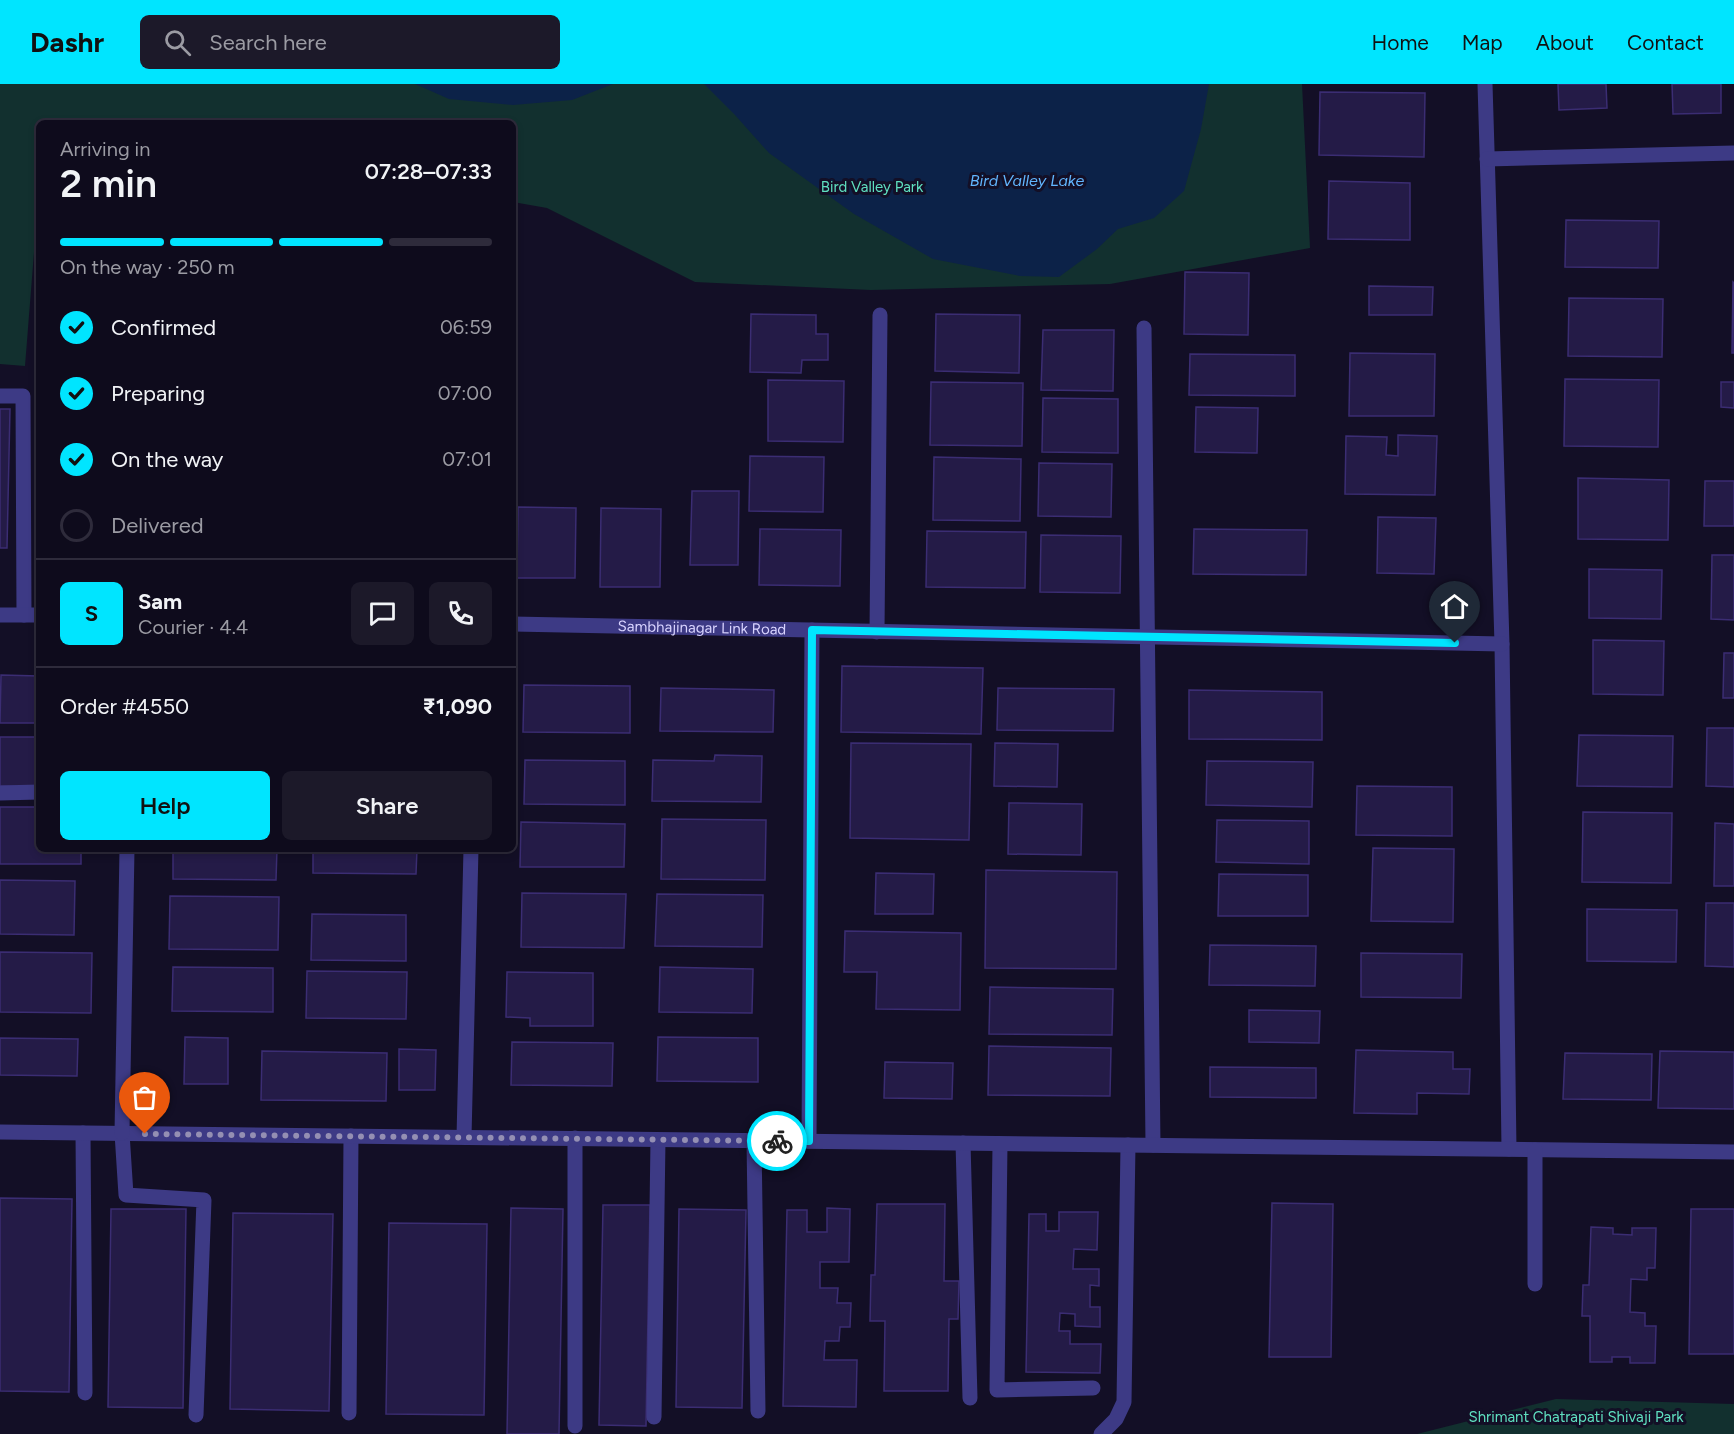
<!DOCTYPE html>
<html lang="en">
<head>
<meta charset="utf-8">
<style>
	:root { --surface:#0e0b1c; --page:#1c1929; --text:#f1f3f6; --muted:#9b9ba3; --line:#2e2b3b; --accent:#00e5ff }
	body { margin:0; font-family:Figtree,sans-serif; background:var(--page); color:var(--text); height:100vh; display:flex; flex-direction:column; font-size:22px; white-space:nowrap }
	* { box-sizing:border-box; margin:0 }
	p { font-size:20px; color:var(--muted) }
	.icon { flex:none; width:33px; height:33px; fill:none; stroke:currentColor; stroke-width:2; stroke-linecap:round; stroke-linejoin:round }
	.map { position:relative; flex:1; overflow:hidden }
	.sheet { position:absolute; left:36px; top:36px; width:480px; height:732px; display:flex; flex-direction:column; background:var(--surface); border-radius:9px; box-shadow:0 3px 9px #0003,0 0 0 2px var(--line) }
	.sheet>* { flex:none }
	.pin { position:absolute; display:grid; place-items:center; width:51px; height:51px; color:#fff; margin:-62px -26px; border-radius:50% 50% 50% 0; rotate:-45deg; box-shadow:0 0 6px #0007 }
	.pin .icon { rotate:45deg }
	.courier { position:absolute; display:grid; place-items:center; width:60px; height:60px; margin:-30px; border:4px solid #00e5ff; border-radius:50%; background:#fff; color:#222; box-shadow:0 2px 8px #0007 }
	.headline em { font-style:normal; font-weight:600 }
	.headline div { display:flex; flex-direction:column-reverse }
	.headline { display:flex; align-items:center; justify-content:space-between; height:102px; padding:0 24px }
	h1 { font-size:39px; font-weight:600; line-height:45px }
	.bar { display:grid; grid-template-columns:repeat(4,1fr); gap:9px 6px; align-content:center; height:72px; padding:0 24px }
	.bar i { height:8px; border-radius:4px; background:var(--line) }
	.bar .on { background:var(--accent) }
	.bar p { grid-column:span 4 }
	.line { display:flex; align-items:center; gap:15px; padding:0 24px; border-top:2px solid var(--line) }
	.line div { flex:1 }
	.round { display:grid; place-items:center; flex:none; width:63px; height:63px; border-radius:9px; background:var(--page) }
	ol { padding:0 24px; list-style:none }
	li { display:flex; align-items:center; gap:18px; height:66px }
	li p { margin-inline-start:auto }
	li .icon { padding:6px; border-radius:50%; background:var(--accent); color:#111; stroke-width:4 }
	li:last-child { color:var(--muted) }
	li i { width:33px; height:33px; border:3px solid var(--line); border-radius:50% }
	.action { display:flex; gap:12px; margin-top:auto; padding:12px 24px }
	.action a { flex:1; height:69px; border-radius:9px; background:var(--accent); color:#111; font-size:24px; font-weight:600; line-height:69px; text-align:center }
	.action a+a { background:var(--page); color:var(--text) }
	header { display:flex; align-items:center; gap:36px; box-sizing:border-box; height:84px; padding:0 30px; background:var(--accent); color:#111 }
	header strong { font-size:28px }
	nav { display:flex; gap:33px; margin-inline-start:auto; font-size:21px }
	.search { width:420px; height:54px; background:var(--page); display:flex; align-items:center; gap:15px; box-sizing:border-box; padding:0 21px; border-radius:9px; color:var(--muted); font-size:22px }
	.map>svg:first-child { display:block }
	.green { fill:#12302f }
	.water { fill:#0c2248 }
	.building { fill:#241b47; stroke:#3b2d73; stroke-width:1.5 }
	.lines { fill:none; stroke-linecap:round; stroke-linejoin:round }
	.lane { stroke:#3d3a85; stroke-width:15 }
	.street { stroke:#3d3a85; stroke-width:15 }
	.done { stroke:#948fb3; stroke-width:6; stroke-dasharray:0 10.8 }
	.route { stroke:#00e5ff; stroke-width:8 }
	.labels { text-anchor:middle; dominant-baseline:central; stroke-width:6; stroke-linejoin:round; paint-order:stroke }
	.park-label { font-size:15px; fill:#5fe0c0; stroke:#130f26 }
	.street-label { font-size:15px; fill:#d9d4ff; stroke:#130f26 }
	.water-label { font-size:16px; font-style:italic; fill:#62b6ff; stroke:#130f26 }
</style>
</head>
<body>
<header>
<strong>Dashr</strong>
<div class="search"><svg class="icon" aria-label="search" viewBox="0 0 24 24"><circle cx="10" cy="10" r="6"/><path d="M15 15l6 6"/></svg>Search here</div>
<nav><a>Home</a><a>Map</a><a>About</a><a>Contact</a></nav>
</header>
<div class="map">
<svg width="1734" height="1350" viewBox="0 0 1734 1350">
	<rect width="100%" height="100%" fill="#130f26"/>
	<path class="green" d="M0 0H1302L1310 164 1110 200 871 206 695 198 547 124 513 118V39H39V156H35L25 282 0 280Z
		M1556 1315 1734 1320V1350H1417Z"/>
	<path class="water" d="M415 0H613L572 16 513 21 449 15Z
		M704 0H1209L1201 45 1184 107 1154 134 1118 145 1097 165 1059 193 1020 192 933 175 854 130 769 69 735 31Z"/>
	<path class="building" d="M1558 0H1606L1607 24 1559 26Z
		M1672 0H1721V29L1673 30Z
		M1320 8 1425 9 1424 73 1319 71Z
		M1329 97 1410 99V156L1328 155Z
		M1566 136 1659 137 1658 184 1565 183Z
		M1185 188 1249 189 1248 251 1184 250Z
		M1733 198 1734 199V269H1732Z
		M1369 202 1433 203 1432 231H1369Z
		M1569 214 1663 215 1662 273 1568 272Z
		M751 230 816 231V250H828V276H802L801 289 750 288Z
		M936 230 1020 231 1019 289 935 287Z
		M1043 246H1114L1113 307 1041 306Z
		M1350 269 1435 270 1434 332H1349Z
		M1190 270 1295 271V312L1189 311Z
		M1565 295 1659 296 1658 363 1564 362Z
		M768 296 844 297 843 358 768 357Z
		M931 298 1023 299 1022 362 930 361Z
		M1721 298H1734V324L1721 323Z
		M1043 314 1118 315V369L1042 368Z
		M1196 323 1258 324 1257 369 1195 368Z
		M0 325H10L7 464H0Z
		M1398 351 1437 352 1435 411 1345 410 1346 352 1387 353 1386 371 1398 372Z
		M750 372 824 373 823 428 749 427Z
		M934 373 1021 375 1020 437 933 436Z
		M1039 379 1112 380 1111 433 1038 432Z
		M1578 394 1669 396 1668 456 1578 455Z
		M1705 397H1734V442H1704Z
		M692 407H739L738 481H690Z
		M518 423 576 424 575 494H517Z
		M601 424 661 425 660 503H600Z
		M1378 433 1436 434 1434 490 1377 489Z
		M760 445 841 446 840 502 759 501Z
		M1194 445 1307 446 1306 491 1193 490Z
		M927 447 1026 448 1025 504 926 503Z
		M1041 451 1121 452 1120 509 1040 508Z
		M1712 471H1734V536L1711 535Z
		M1589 485 1662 486 1661 535 1589 534Z
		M1593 556 1664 557 1663 611 1593 610Z
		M1724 569H1734V614H1723Z
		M842 582 983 584 981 650 841 648Z
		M1 591 39 592V639H0Z
		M524 601 630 602V649L523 648Z
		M661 604 774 606 773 648 660 647Z
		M998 604 1114 605 1113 647 997 646Z
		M1189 606 1322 608V656L1189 655Z
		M1707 644H1734V703L1706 702Z
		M1579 651 1673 652 1672 703 1577 702Z
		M0 653H39V703L0 702Z
		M851 659 971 660 969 756 850 754Z
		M995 659 1058 660 1057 703 994 702Z
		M715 671 762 672 761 718 652 717 653 676 714 677Z
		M525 676 625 677V721L524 720Z
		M1207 677 1313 678 1312 723 1206 721Z
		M1357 702 1452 703V752L1356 751Z
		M1009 719 1082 720 1081 771 1008 770Z
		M0 723H39V765H81V780H0Z
		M1583 728 1672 729 1671 799 1582 798Z
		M662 735 766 736 765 796 661 795Z
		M1217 736 1309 737V780L1216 778Z
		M521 738 625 740 624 783H520Z
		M1715 739 1734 740V802H1714Z
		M1373 764 1454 765 1453 838 1371 837Z
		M173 765H277L276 796 173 795Z
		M313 765H417L416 790 313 789Z
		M986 786 1117 788 1116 885 985 884Z
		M876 789 934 790 933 830H875Z
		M1219 790 1308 791V832H1218Z
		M0 796 75 797 74 851 0 850Z
		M522 809 626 810 624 864 521 863Z
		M657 810 763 811 762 863 655 862Z
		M170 812 279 813 278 866 169 865Z
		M1706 819H1734V883L1705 882Z
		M1587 825 1677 826 1676 878 1587 877Z
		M312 830 406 831V877L311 876Z
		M845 847 961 849 960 926 876 925 877 888H844Z
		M1210 861 1316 862 1315 902 1209 901Z
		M0 868 92 869 91 929 0 928Z
		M1361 869 1462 870 1461 914 1361 913Z
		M173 883 273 884V928L172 927Z
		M660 883 753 885 752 929 659 928Z
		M307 887 407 888 406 935 306 934Z
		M507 888 593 889V942H530V934L506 933Z
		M990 903 1113 905 1112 951 989 950Z
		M1249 926 1320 927 1319 959 1249 958Z
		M185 953 228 954V1000H184Z
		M658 953 758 954V998L657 997Z
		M0 954 78 955 77 992 0 991Z
		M512 958 613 959 612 1002 511 1001Z
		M989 962 1111 964 1110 1012 988 1011Z
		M399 965 436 966 435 1006H399Z
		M1356 966 1453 968V985H1470L1469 1010 1417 1009V1030L1354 1029Z
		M262 967 387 969 386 1017 261 1016Z
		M1660 967 1734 968V1025L1658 1024Z
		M1565 969 1652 970 1651 1016 1563 1015Z
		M885 978 953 979 952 1015 884 1014Z
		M1210 983 1316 984V1014L1210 1013Z
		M0 1114 72 1115 69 1308 0 1307Z
		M1272 1119 1333 1120 1331 1273H1269Z
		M877 1120H945L944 1197H959L958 1235H949L948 1307H884L885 1237H870L871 1191H875Z
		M603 1121H650L646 1342 599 1341Z
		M511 1124 563 1125 559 1350H507Z
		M827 1124 850 1125 849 1178H820V1204H838L837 1219H851L850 1243H840L839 1257H825L824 1276H857L856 1323 783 1322 787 1126H807V1148H827Z
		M111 1125H186L183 1324 108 1323Z
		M679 1125 746 1126 742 1324 676 1323Z
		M1691 1125H1734V1270H1689Z
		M1059 1128H1098L1097 1166 1074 1165 1073 1185H1099V1202L1090 1201V1223H1100V1243L1075 1242V1230L1060 1229 1059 1247H1070V1260H1101L1100 1289 1026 1288 1029 1130H1046V1147H1059Z
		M233 1129 333 1130 329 1327 230 1325Z
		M389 1139 487 1140 484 1331 386 1330Z
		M1591 1143 1613 1144V1150L1632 1151V1144H1656L1655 1184H1647V1196L1631 1195 1630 1228 1645 1229V1242H1656L1655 1279H1630V1273H1612V1278H1590V1232H1582L1583 1201H1589Z"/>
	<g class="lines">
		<path class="lane" d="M877 548 880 231
			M83 1049 85 1309
			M122 1049 126 1111 204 1116 196 1331
			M575 1054V1342
			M754 1057 758 1327
			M963 1059 970 1314
			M1000 1060 997 1306 1093 1304
			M349 1329 351 1052
			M654 1333 658 1056
			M1101 1350 1116 1335 1124 1318 1128 1061"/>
		<g class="street">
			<path d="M1485 0 1502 560 1509 1065"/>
			<path d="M1487 75 1734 69"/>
			<path d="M1144 244 1153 1061"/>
			<path d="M0 312H23L24 531"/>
			<path d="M0 531H39"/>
			<path id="s1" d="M513 540 1502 560"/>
			<path d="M0 709 39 708"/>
			<path d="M0 1048 1734 1068"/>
			<path d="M122 1049 127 765"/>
			<path d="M464 1053 471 765"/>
			<path d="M809 1057 812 546"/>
			<path d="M1535 1200V1066"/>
		</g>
	</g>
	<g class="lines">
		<path class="done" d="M145 1050 777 1057"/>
		<path class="route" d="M777 1057H809L812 546 1455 559"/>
	</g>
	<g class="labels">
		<g class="park-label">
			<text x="872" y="103">Bird Valley Park</text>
			<text x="1576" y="1333">Shrimant Chatrapati Shivaji Park</text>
		</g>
		<g class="street-label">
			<text stroke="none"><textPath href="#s1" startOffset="189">Sambhajinagar Link Road</textPath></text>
		</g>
		<g class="water-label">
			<text x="1027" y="96">Bird Valley Lake</text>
		</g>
	</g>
</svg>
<div class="pin" style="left:145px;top:1050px;background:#ea580c"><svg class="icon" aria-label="bag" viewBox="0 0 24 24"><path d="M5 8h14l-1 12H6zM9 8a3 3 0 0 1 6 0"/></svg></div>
<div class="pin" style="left:1455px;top:559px;background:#1f2937"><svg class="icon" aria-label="home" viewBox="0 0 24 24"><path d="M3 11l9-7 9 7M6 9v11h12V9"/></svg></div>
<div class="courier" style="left:777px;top:1057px"><svg class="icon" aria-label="bike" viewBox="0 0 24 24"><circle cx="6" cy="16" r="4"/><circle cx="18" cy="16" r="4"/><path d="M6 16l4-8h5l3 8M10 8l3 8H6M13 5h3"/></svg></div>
<section class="sheet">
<div class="headline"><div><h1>2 min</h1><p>Arriving in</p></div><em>07:28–07:33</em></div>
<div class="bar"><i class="on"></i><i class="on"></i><i class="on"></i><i></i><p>On the way · 250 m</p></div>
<ol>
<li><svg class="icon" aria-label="check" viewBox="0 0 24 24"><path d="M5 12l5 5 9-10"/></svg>Confirmed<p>06:59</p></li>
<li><svg class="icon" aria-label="check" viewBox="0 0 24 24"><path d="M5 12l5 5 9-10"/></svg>Preparing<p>07:00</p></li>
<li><svg class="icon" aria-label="check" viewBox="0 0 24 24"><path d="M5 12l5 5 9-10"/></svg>On the way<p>07:01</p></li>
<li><i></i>Delivered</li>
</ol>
<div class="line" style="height:108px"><b class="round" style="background:var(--accent);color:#111">S</b><div><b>Sam</b><p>Courier · 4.4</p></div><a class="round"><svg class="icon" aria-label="chat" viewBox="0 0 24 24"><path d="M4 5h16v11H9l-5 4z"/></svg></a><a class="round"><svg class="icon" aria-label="phone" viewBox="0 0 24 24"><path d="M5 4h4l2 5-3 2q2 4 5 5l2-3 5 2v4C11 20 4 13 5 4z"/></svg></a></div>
<div class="line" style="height:78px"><div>Order #4550</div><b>₹1,090</b></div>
<div class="action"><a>Help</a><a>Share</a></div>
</section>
</div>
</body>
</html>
